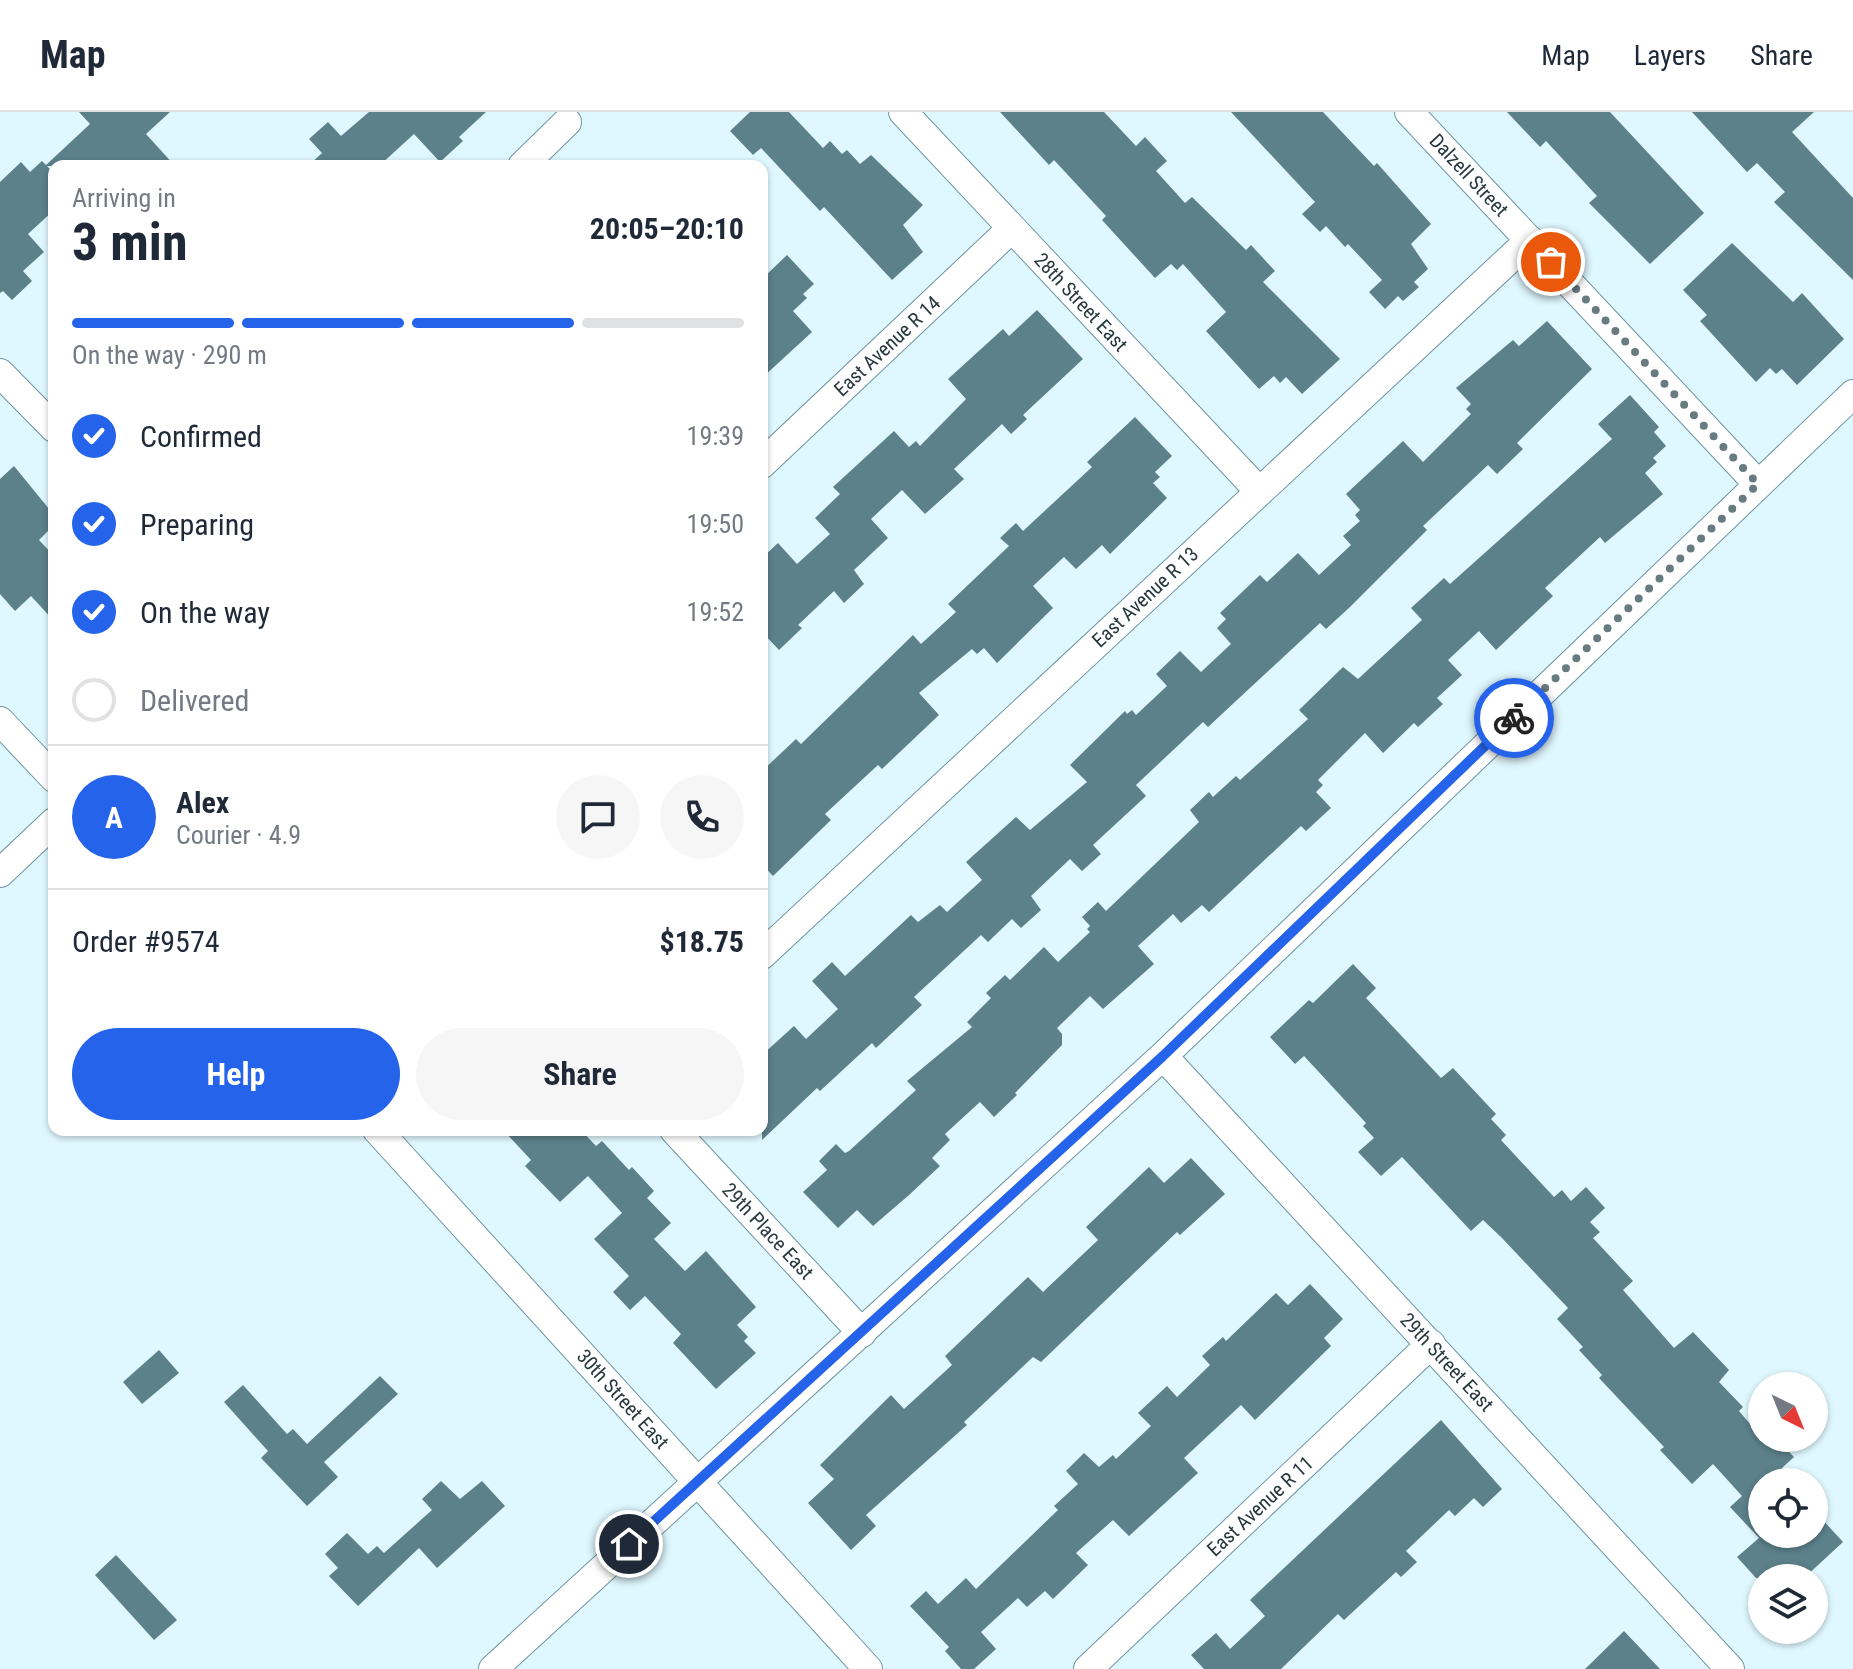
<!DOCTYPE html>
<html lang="en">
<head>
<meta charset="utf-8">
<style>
	:root { --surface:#fff; --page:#f6f6f7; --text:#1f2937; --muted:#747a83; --line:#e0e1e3; --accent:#2563eb }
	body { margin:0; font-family:"Roboto Condensed",sans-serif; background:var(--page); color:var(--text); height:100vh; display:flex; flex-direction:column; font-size:30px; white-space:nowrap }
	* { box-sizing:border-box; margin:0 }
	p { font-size:26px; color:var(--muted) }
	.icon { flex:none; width:44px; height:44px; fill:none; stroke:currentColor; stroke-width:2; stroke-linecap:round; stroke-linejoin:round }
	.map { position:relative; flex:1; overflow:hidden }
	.drawer { position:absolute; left:48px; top:48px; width:720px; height:976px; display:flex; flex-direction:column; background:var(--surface); border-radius:16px; box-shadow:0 2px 6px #0004 }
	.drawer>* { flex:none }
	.needle { width:52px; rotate:137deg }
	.tools { position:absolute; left:1748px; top:1260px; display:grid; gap:16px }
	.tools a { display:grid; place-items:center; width:80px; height:80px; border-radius:50%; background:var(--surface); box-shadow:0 2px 6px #0004; font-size:40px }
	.pin { position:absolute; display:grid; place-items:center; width:68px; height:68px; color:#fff; margin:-34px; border:4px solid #fff; border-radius:50%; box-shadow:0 2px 8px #0007 }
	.courier { position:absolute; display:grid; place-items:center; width:80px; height:80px; margin:-40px; border:6px solid #2563eb; border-radius:50%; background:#fff; color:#222; box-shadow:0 2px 10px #0007 }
	.head em { font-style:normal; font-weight:700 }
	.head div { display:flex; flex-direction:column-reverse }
	.head { display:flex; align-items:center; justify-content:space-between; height:136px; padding:0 24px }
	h1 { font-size:52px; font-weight:700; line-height:60px }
	.bar { display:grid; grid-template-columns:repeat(4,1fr); gap:12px 8px; align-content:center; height:96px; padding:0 24px }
	.bar i { height:10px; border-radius:6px; background:var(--line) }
	.bar .selected { background:var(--accent) }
	.bar p { grid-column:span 4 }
	.line { display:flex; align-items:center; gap:20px; padding:0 24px; border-top:2px solid var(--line) }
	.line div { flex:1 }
	.round { display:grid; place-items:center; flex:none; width:84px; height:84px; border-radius:42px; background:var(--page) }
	ol { padding:0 24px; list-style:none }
	li { display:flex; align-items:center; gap:24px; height:88px }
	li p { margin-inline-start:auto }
	li .icon { padding:8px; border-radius:50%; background:var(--accent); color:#fff; stroke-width:4 }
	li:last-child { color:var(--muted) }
	li i { width:44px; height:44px; border:4px solid var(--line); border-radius:50% }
	.action { display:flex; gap:16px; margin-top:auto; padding:16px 24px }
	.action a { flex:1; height:92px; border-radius:48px; background:var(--accent); color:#fff; font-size:32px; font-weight:700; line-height:92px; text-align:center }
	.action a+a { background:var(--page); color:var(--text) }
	header { display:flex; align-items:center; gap:48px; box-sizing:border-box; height:112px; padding:0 40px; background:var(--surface); border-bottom:2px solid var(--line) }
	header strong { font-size:38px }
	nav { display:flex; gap:44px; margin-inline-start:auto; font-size:28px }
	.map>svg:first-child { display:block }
	.building { fill:#5c818b }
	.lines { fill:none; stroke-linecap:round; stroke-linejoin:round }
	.minor-casing { stroke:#6f95a0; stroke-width:30 }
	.minor { stroke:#fff; stroke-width:28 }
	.done { stroke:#687b81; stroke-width:8; stroke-dasharray:0 14.4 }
	.route { stroke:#2563eb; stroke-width:10 }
	.labels { text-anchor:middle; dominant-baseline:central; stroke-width:8; stroke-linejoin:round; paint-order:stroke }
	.street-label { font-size:20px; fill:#28383d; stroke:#fff }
</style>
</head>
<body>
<header>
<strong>Map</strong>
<nav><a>Map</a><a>Layers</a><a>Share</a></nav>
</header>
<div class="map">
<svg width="1853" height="1557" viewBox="0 0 1853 1557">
	<rect width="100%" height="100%" fill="#dff7fe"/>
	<path class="building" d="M79 0H170L146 22 175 54H47L54 62V98L28 122 44 140 23 159 32 169 12 188 3 179 0 181V70L21 50 30 60 42 49 46 53 90 12Z
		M369 0H486L459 25 463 29 440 50 414 22 379 54H308L322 41 309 27 328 10 341 24Z
		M750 0H789L823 36 830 29 842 42 847 38 860 52 871 43 923 93 903 113 923 140 892 168 824 95 820 99 761 36 753 43 730 19Z
		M1000 0H1104L1136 34 1145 25 1167 49 1156 59 1185 91 1192 85 1246 138 1251 133 1275 159 1263 170 1340 247 1302 282 1286 265 1280 271 1274 264 1259 277 1206 219 1226 200 1183 152 1177 158 1171 152 1155 166 1102 108 1106 104 1054 48 1049 53Z
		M1231 0H1323L1374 54 1377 51 1431 112 1411 132 1428 157 1414 170 1419 175 1403 189 1398 184 1385 197 1369 180 1382 168 1348 132 1345 135 1326 114 1320 120 1302 102 1315 90Z
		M1507 0H1610L1704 101 1650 152 1589 91 1597 84 1546 29 1540 35Z
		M1692 0H1814L1792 20 1853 86V168L1774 90 1785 80 1757 51 1747 60Z
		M1732 131 1793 190 1802 181 1844 227 1797 273 1782 257 1776 262 1770 256 1756 270 1700 209 1707 203 1683 178Z
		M787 143 814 172 803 182 807 186 793 199 812 220 762 266V167Z
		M1037 198 1083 247 1023 303 1027 307 1011 322 1002 312 954 357 964 367 925 402 902 378 871 407 888 426 854 458 864 472 844 491 834 479 798 513 802 516 779 538 762 520V446L778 431 797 452 830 422 815 406 840 382 833 375 894 319 909 335 916 329 920 334 966 287 948 267 1003 217 1009 224Z
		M1547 209 1592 257 1517 331 1523 337 1497 362 1488 353 1423 414 1427 418 1350 495 1326 517 1320 511 1208 615 1203 610 1136 673 1146 684 1093 733 1101 742 1082 759 1070 747 1031 784 1041 798 1021 816 1012 807 988 830 981 823 914 885 922 893 876 936 872 931 820 979 817 976 762 1028V943L794 914 806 927 838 897 812 869 832 850 845 864 911 803 918 810 940 793 947 800 982 768 966 750 1016 705 1030 718 1087 670 1070 653 1125 599 1127 602 1132 598 1136 603 1167 574 1156 562 1180 539 1201 560 1231 532 1217 516 1226 507 1220 501 1260 463 1267 470 1298 441 1319 463 1351 433 1343 424 1360 409 1355 403 1360 398 1346 382 1403 329 1423 350 1471 302 1466 297 1471 292 1456 276 1513 228 1519 234Z
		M1630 283 1659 315 1654 320 1666 334 1653 346 1657 350 1645 361 1663 382 1605 431 1600 425 1545 476 1553 484 1496 538 1479 519 1448 548 1462 563 1437 586 1443 592 1418 615 1414 611 1383 641 1365 621 1318 668 1323 673 1316 680 1331 696 1306 719 1301 714 1209 800 1202 793 1181 811 1173 802 1138 834 1154 852 1103 897 1090 884 1057 916 1062 922V933L1015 981 1017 983 994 1005 980 990 945 1022 950 1028 932 1046 940 1054 909 1083 873 1114 857 1098 838 1116 803 1080 827 1058 819 1049 836 1032 845 1041 849 1039 916 978 907 969 972 915 967 910 991 886 986 881 1005 863 1010 868 1044 835 1058 850 1090 820 1087 817 1090 814 1082 805 1098 790 1106 799 1199 710 1190 698 1209 680 1213 685 1236 664 1240 668 1308 607 1299 598 1343 555 1358 567 1422 508 1411 496 1444 466 1450 472 1612 327 1598 312Z
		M1135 305 1172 344 1155 360 1160 365 1153 371 1167 386 1110 442 1102 433 1076 457 1064 445 1033 474 1053 496 997 551 984 536 977 542 972 537 919 581 939 603 882 657 878 653 825 702 831 708 773 764 762 752V659L796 627 801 632 913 523 921 532 956 500 948 492 1009 434 1000 426 1016 411 1023 419 1092 355 1087 350Z
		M14 354 54 403V413L39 428 54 444V509L31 484 15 499 0 482V367Z
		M1353 852 1376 876 1366 886 1441 966 1453 956 1496 1002 1491 1007 1506 1023 1501 1028 1554 1085 1562 1078 1571 1089 1586 1075 1605 1096 1590 1110 1600 1120 1593 1126 1633 1169 1623 1178 1674 1236 1693 1220 1729 1258 1719 1270 1743 1295 1739 1299 1762 1326H1776L1794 1345 1782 1356 1795 1370H1762V1423L1814 1422V1412L1821 1406 1843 1430 1804 1466H1756L1737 1445 1759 1426 1730 1395 1742 1384 1713 1352 1692 1372 1660 1338 1664 1335 1599 1266 1602 1263 1579 1238 1583 1235 1557 1207 1568 1196 1502 1126 1483 1108 1471 1119 1402 1045 1381 1064 1358 1040 1374 1026 1363 1014 1366 1011 1304 944 1295 952 1270 925 1309 888 1313 891Z
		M503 1018H581L596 1034 602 1029 629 1058 632 1055 654 1079 647 1086 671 1111 654 1127 685 1159 706 1139 756 1195 737 1213 748 1225 744 1229 756 1241 716 1277 673 1231 681 1222 645 1184 630 1198 613 1180 629 1164 594 1127 622 1101 588 1064 560 1090 525 1054 531 1048Z
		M1191 1046 1225 1082 1180 1123 1177 1120 1041 1250 1033 1245 964 1310 967 1313 866 1403 876 1414 851 1438 808 1391 834 1367 820 1353 891 1283 904 1297 952 1253 945 1244 1028 1165 1043 1180 1098 1128 1086 1115 1149 1055 1164 1071Z
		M1310 1172 1343 1207 1324 1226 1331 1234 1255 1308 1241 1293 1184 1346 1198 1361 1129 1424 1113 1408 1076 1441 1088 1453 1053 1487 1045 1479 1027 1495 1018 1486 981 1520 996 1537 974 1557H961L945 1539 949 1535 910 1494 926 1479 938 1492 966 1466 976 1477 1058 1398 1054 1394 1078 1372 1066 1359 1084 1341 1099 1355 1113 1343 1116 1347 1151 1314 1138 1301 1167 1274 1177 1285 1210 1253 1202 1244 1223 1225 1226 1229 1276 1181 1288 1193Z
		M159 1238 179 1261 142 1292 123 1270Z
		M380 1264 398 1282 324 1350 338 1365 307 1394 261 1346 268 1339 224 1290 243 1273 287 1322 293 1317 307 1332Z
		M1441 1308 1502 1377 1483 1395 1474 1386 1455 1404 1449 1398 1406 1439 1417 1450 1401 1465 1396 1460 1344 1508 1338 1502 1281 1557H1204L1191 1543 1216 1521 1230 1537 1265 1504 1250 1488Z
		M441 1369 460 1387 482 1369 505 1394 437 1456 419 1436 358 1494 329 1464 338 1456 325 1442 347 1421 368 1442 377 1434 384 1441 432 1398 422 1387Z
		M116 1443 177 1508 154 1528 95 1463Z
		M1624 1519 1660 1557H1585Z"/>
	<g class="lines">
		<g class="minor-casing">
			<path id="minor" d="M903 0 1259 379
				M1409 0 1758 372
				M522 54 567 10
				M0 261 54 316
				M762 352 1012 116
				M0 609 54 666
				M0 761 54 710
				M762 843 1530 128
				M1163 944 1730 1557
				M377 1018 868 1557
				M674 1018 862 1221
				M493 1557 1163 944 1853 282
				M1088 1557 1431 1232"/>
		</g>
		<use href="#minor" class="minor"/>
	</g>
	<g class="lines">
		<path class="done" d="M1514 606 1758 372 1551 150"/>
		<path class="route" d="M629 1432 1163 944 1514 606"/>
	</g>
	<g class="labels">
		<g class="street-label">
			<text transform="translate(1469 63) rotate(47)">Dalzell Street</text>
			<text transform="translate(1081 190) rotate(47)">28th Street East</text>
			<text transform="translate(887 234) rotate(-43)">East Avenue R 14</text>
			<text transform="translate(1145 485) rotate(-43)">East Avenue R 13</text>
			<text transform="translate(768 1119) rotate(47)">29th Place East</text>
			<text transform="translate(1447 1250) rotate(47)">29th Street East</text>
			<text transform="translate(623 1287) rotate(48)">30th Street East</text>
			<text transform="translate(1260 1394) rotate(-43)">East Avenue R 11</text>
		</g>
	</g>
</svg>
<div class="tools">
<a><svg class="needle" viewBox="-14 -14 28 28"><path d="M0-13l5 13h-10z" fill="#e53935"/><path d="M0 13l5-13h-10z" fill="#747a83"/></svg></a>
<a><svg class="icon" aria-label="locate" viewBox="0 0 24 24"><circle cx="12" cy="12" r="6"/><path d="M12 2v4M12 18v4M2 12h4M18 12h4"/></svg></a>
<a><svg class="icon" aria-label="layers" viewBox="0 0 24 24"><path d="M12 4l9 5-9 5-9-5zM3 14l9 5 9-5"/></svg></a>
</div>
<div class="pin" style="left:1551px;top:150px;background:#ea580c"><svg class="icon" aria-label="bag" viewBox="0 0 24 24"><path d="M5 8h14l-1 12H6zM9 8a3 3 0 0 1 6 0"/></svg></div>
<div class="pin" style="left:629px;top:1432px;background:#1f2937"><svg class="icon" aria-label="home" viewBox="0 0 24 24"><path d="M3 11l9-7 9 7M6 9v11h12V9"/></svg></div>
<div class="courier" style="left:1514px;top:606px"><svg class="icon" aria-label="bike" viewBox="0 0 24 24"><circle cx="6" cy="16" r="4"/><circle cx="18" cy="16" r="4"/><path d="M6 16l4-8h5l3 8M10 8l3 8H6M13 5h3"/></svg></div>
<section class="drawer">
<div class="head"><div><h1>3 min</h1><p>Arriving in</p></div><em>20:05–20:10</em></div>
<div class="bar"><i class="selected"></i><i class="selected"></i><i class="selected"></i><i></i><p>On the way · 290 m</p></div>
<ol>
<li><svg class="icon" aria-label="check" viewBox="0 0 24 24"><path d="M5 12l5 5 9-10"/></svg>Confirmed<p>19:39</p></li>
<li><svg class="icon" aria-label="check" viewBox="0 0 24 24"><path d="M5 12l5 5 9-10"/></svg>Preparing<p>19:50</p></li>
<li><svg class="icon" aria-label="check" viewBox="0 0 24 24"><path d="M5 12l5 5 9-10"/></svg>On the way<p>19:52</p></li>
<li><i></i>Delivered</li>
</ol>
<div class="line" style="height:144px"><b class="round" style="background:var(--accent);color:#fff">A</b><div><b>Alex</b><p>Courier · 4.9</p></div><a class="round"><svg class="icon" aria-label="chat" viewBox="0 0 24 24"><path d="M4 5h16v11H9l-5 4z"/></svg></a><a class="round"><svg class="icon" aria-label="phone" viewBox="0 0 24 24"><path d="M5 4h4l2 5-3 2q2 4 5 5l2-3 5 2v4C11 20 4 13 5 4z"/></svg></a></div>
<div class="line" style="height:104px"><div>Order #9574</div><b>$18.75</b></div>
<div class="action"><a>Help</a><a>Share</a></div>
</section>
</div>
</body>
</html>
